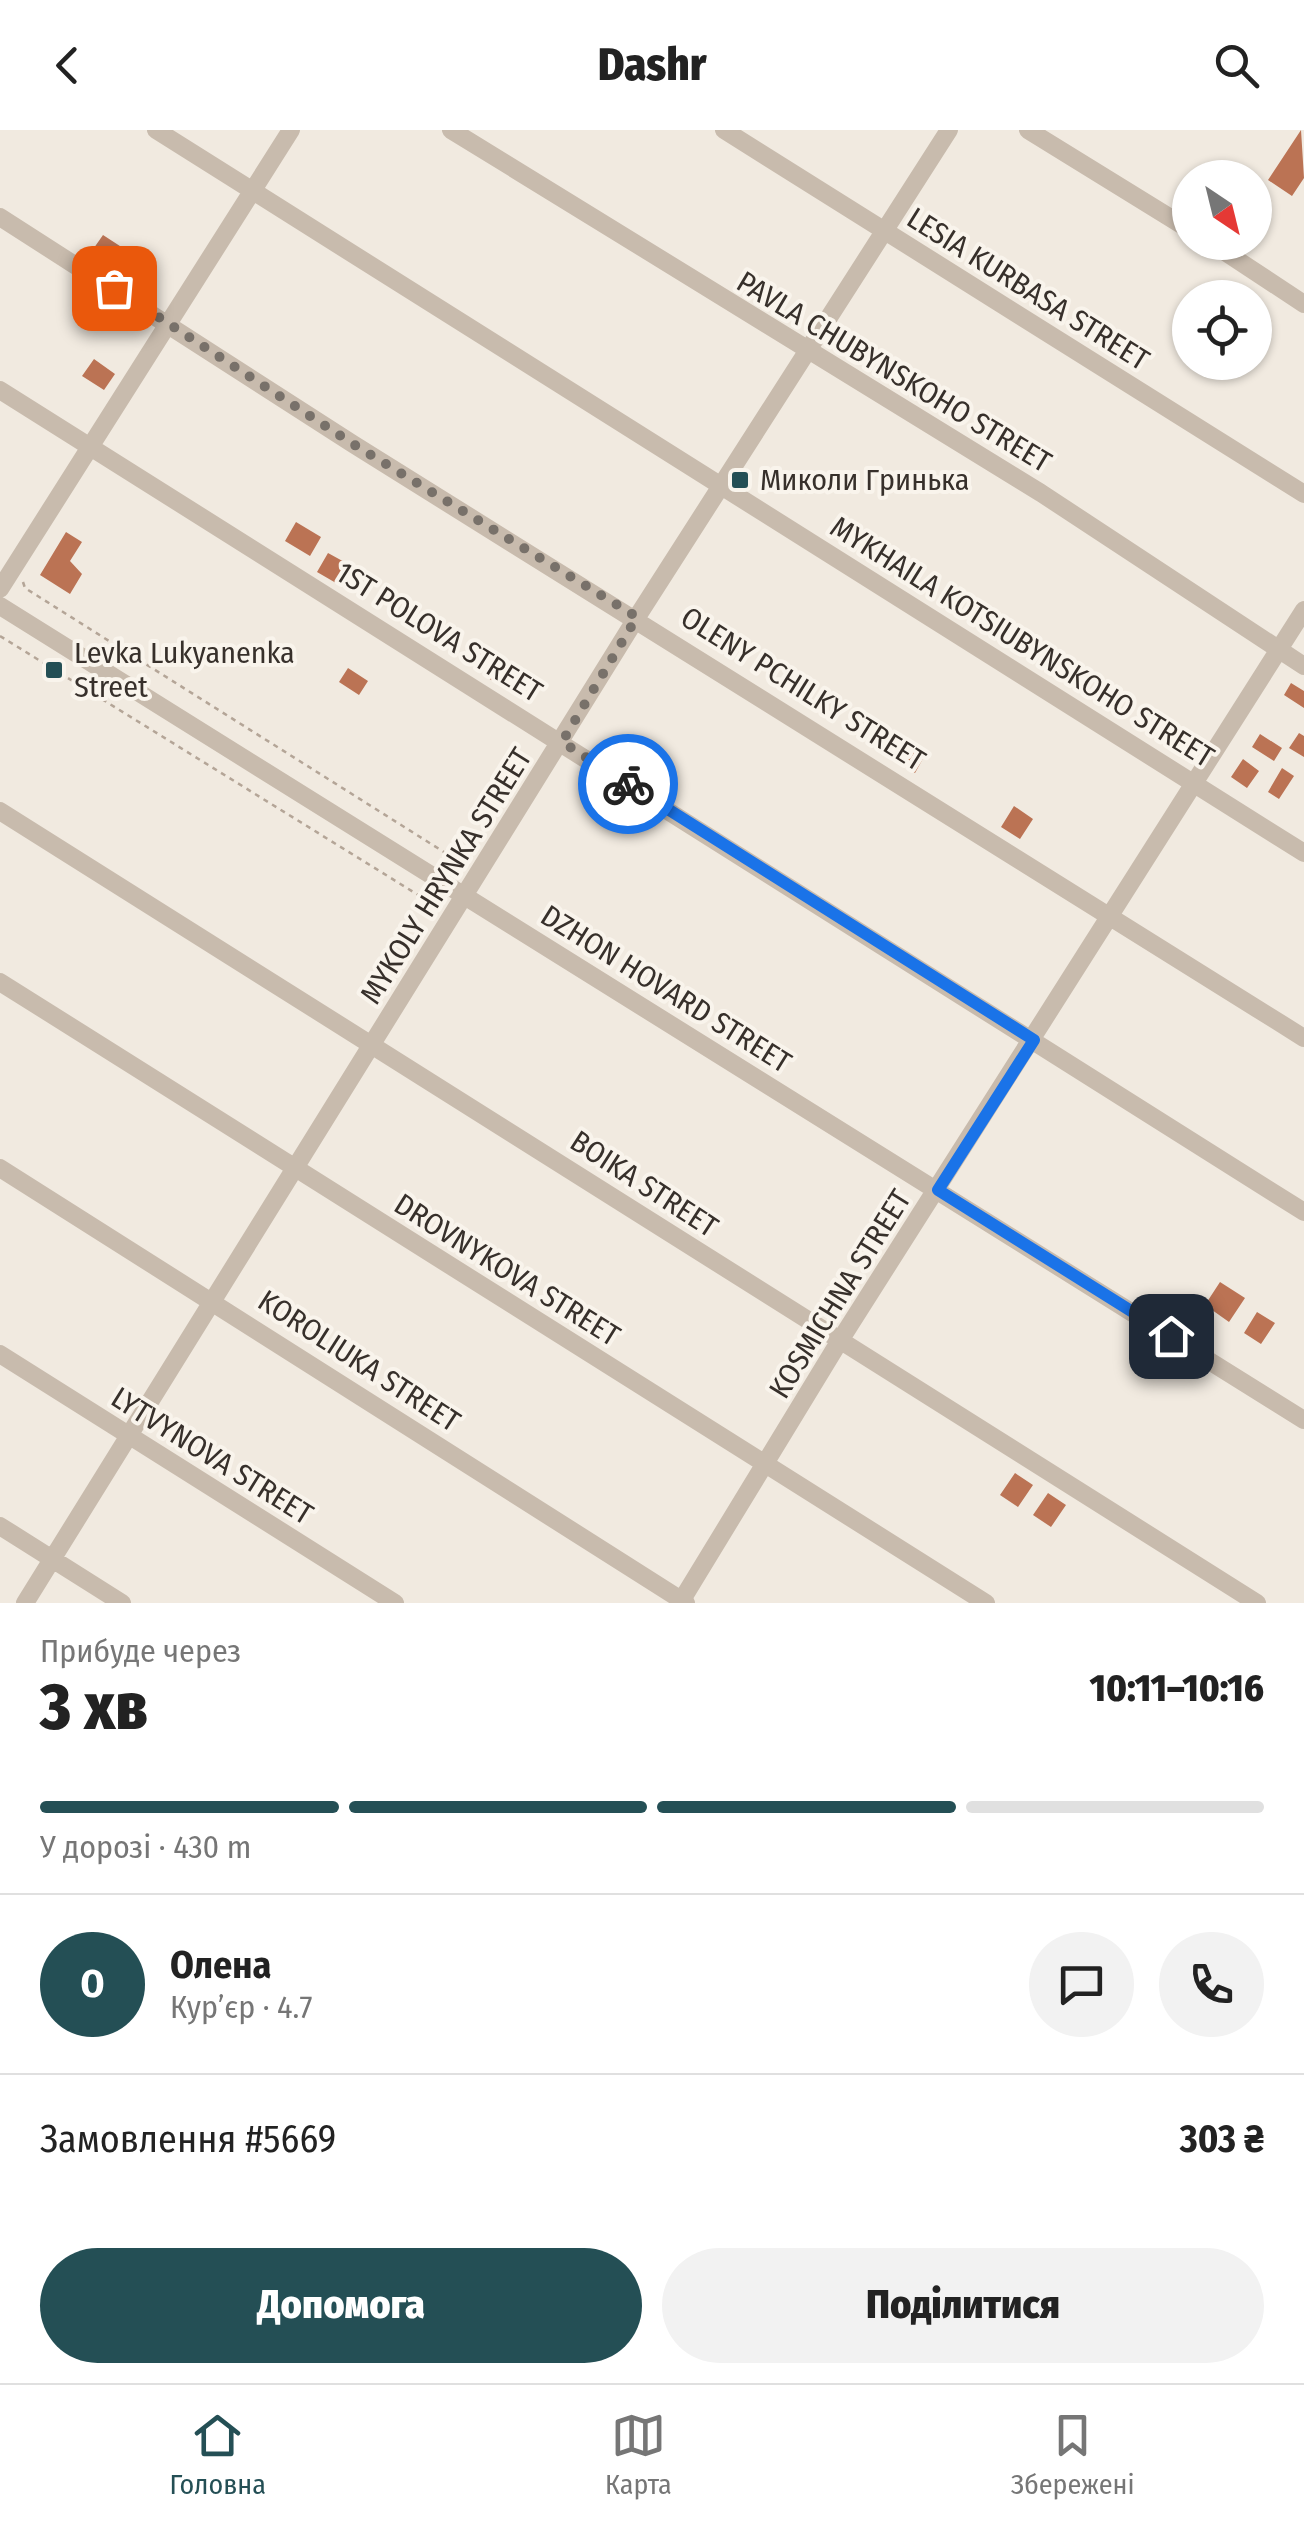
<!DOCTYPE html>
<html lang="uk">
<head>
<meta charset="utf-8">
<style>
	:root { --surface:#fff; --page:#f2f2f2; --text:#222; --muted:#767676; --line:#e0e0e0; --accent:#244f55 }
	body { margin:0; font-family:"Fira Sans Condensed",sans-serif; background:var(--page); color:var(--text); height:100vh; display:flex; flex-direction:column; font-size:38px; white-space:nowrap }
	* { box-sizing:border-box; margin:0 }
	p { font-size:32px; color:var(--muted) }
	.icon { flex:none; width:55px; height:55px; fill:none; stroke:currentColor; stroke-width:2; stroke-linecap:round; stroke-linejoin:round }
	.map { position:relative; height:1473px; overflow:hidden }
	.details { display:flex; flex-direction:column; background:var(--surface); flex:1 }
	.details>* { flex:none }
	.needle { width:65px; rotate:145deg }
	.controls { position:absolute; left:1172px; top:30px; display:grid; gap:20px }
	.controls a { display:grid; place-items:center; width:100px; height:100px; border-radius:50%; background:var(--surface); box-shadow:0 2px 8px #0004; font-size:50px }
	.pin { position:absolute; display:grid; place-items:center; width:85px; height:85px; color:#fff; margin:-42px; border-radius:20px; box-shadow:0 5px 15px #0006 }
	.courier { position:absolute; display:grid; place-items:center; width:100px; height:100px; margin:-50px; border:8px solid #1a73e8; border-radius:50%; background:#fff; color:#222; box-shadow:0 2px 12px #0007 }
	.overview em { font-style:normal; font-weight:800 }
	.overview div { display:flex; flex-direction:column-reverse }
	.overview { display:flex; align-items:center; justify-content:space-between; height:170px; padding:0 40px }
	h1 { font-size:65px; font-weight:800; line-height:75px }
	.bar { display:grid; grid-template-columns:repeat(4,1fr); gap:15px 10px; align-content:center; height:120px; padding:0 40px }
	.bar i { height:12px; border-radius:8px; background:var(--line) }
	.bar .active { background:var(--accent) }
	.bar p { grid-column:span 4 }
	.line { display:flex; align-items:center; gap:25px; padding:0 40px; border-top:2px solid var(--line) }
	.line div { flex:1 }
	.round { display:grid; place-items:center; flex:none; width:105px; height:105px; border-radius:52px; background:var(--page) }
	.cta { display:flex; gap:20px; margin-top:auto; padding:20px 40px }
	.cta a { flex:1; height:115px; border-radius:60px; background:var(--accent); color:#fff; font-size:40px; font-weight:800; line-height:115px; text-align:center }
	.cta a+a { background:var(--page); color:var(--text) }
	header { display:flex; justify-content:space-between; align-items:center; height:130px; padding:0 40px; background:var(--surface); font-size:45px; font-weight:800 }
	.tab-bar { display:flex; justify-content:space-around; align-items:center; height:140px; border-top:2px solid var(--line); background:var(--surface); font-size:28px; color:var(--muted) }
	.tab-bar a { display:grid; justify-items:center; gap:5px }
	.tab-bar .active { color:var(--accent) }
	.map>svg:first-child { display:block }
	.building { fill:#bb7354 }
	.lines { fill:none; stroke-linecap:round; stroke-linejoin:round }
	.path { stroke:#b4a597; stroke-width:2.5; stroke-dasharray:5 5; stroke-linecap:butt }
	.minor { stroke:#c8bbad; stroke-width:18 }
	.done { stroke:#78716a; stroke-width:10; stroke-dasharray:0 18 }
	.route { stroke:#1a73e8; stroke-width:12 }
	.poi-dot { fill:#244f55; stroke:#f9f4ec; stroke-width:4 }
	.labels { text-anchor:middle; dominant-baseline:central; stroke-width:8; stroke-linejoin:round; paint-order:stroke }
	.street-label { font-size:30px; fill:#37302b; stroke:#f9f4ec }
	.poi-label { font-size:30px; fill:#37302b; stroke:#f9f4ec; text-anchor:start }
</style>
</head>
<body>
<header><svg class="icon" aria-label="back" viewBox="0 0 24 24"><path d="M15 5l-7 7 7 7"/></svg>Dashr<svg class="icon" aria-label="search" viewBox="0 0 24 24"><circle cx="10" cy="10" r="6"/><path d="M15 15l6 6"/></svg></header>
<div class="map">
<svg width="1304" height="1473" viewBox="0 0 1304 1473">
	<rect width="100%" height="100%" fill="#f1eae0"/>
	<path class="building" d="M1301 0 1304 48 1292 66 1268 50Z
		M103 105 123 118 109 138 89 125Z
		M94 229 115 244 104 260 82 246Z
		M296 392 321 407 310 426 285 411Z
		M66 402 82 412 70 431 82 444 70 464 40 445Z
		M328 423 348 434 336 453 317 442Z
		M501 527 518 537 504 558 488 548Z
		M348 538 368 551 359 565 339 552Z
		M1291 553 1304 561V578L1284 565Z
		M1299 603 1304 606V627L1289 618Z
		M1260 604 1282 618 1274 631 1252 617Z
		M907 615 925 625 915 643 897 632Z
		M1243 629 1259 641 1247 658 1231 647Z
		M1282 638 1294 646 1279 669 1268 662Z
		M1014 676 1033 689 1020 709 1001 697Z
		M1220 1152 1245 1168 1229 1192 1205 1175Z
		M1257 1182 1275 1193 1261 1214 1244 1203Z
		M1015 1343 1033 1355 1018 1377 1000 1365Z
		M1048 1363 1066 1375 1051 1397 1033 1385Z"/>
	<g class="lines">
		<path class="path" d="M23 452 25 458 463 734
			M0 506 436 776"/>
		<path class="minor" d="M156 0 1304 723
			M451 0 1041 363 1304 536
			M724 0 1304 364
			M1028 0 1190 100
			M0 87 353 314 1304 908
			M1210 112 1304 174
			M0 260 1304 1082
			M0 459 291 0
			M0 476 1304 1290
			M0 681 1257 1473
			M0 852 986 1473
			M0 1038 686 1473
			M0 1224 395 1473
			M0 1396 122 1473
			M25 1473 637 487 949 0
			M680 1473 839 1212 1304 480"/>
	</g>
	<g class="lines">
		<path class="done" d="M114 158 353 314 637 487 562 612 628 654"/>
		<path class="route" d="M628 654 1034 910 938 1060 1171 1206"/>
	</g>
	<g class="poi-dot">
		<rect x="730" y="340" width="20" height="20" rx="5"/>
		<rect x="44" y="530" width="20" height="20" rx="5"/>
	</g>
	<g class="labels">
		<g class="street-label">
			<text transform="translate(1028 159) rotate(32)">LESIA KURBASA STREET</text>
			<text transform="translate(894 242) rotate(31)">PAVLA CHUBYNSKOHO STREET</text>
			<text transform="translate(439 502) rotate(32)">1ST POLOVA STREET</text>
			<text transform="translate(1022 512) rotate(32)">MYKHAILA KOTSIUBYNSKOHO STREET</text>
			<text transform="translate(803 559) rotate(32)">OLENY PCHILKY STREET</text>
			<text transform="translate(446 746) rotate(-58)">MYKOLY HRYNKA STREET</text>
			<text transform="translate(666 859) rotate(32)">DZHON HOVARD STREET</text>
			<text transform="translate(644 1054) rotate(33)">BOIKA STREET</text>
			<text transform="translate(507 1140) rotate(32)">DROVNYKOVA STREET</text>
			<text transform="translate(840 1164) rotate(-58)">KOSMICHNA STREET</text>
			<text transform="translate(359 1231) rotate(33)">KOROLIUKA STREET</text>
			<text transform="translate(212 1326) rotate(32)">LYTVYNOVA STREET</text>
		</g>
		<g class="poi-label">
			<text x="760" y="350">Миколи Гринька</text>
			<text x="74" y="523">Levka Lukyanenka<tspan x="74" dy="34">Street</tspan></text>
		</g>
	</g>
</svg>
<div class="controls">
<a><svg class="needle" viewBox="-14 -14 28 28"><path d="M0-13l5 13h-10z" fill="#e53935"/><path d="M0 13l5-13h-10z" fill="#767676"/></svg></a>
<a><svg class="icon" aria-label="locate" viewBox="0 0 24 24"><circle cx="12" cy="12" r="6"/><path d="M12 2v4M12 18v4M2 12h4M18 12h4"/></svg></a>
</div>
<div class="pin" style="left:114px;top:158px;background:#ea580c"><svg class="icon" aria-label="bag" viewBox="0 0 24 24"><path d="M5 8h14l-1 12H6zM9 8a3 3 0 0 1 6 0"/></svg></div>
<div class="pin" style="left:1171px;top:1206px;background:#1f2937"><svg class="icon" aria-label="home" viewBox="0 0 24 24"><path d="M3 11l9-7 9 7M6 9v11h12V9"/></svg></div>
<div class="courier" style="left:628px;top:654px"><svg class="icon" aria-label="bike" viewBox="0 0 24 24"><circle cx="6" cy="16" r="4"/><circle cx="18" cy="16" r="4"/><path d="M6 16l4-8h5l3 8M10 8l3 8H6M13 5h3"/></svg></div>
</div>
<section class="details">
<div class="overview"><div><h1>3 хв</h1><p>Прибуде через</p></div><em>10:11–10:16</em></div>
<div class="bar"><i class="active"></i><i class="active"></i><i class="active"></i><i></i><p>У дорозі · 430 m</p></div>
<div class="line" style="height:180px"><b class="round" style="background:var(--accent);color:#fff">О</b><div><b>Олена</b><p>Кур’єр · 4.7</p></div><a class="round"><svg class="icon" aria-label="chat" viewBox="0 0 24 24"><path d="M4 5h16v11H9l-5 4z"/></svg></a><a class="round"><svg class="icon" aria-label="phone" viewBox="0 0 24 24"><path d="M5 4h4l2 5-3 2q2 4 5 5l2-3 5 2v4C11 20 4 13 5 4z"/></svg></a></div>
<div class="line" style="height:130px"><div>Замовлення #5669</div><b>303 ₴</b></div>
<div class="cta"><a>Допомога</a><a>Поділитися</a></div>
</section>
<nav class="tab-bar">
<a class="active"><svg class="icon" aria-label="home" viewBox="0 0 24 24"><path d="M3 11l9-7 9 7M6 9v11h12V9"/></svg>Головна</a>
<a><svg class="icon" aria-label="map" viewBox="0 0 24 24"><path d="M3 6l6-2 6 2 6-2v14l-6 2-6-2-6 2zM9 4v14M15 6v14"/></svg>Карта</a>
<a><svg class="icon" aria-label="saved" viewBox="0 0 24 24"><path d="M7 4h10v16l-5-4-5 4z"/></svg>Збережені</a>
</nav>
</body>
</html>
